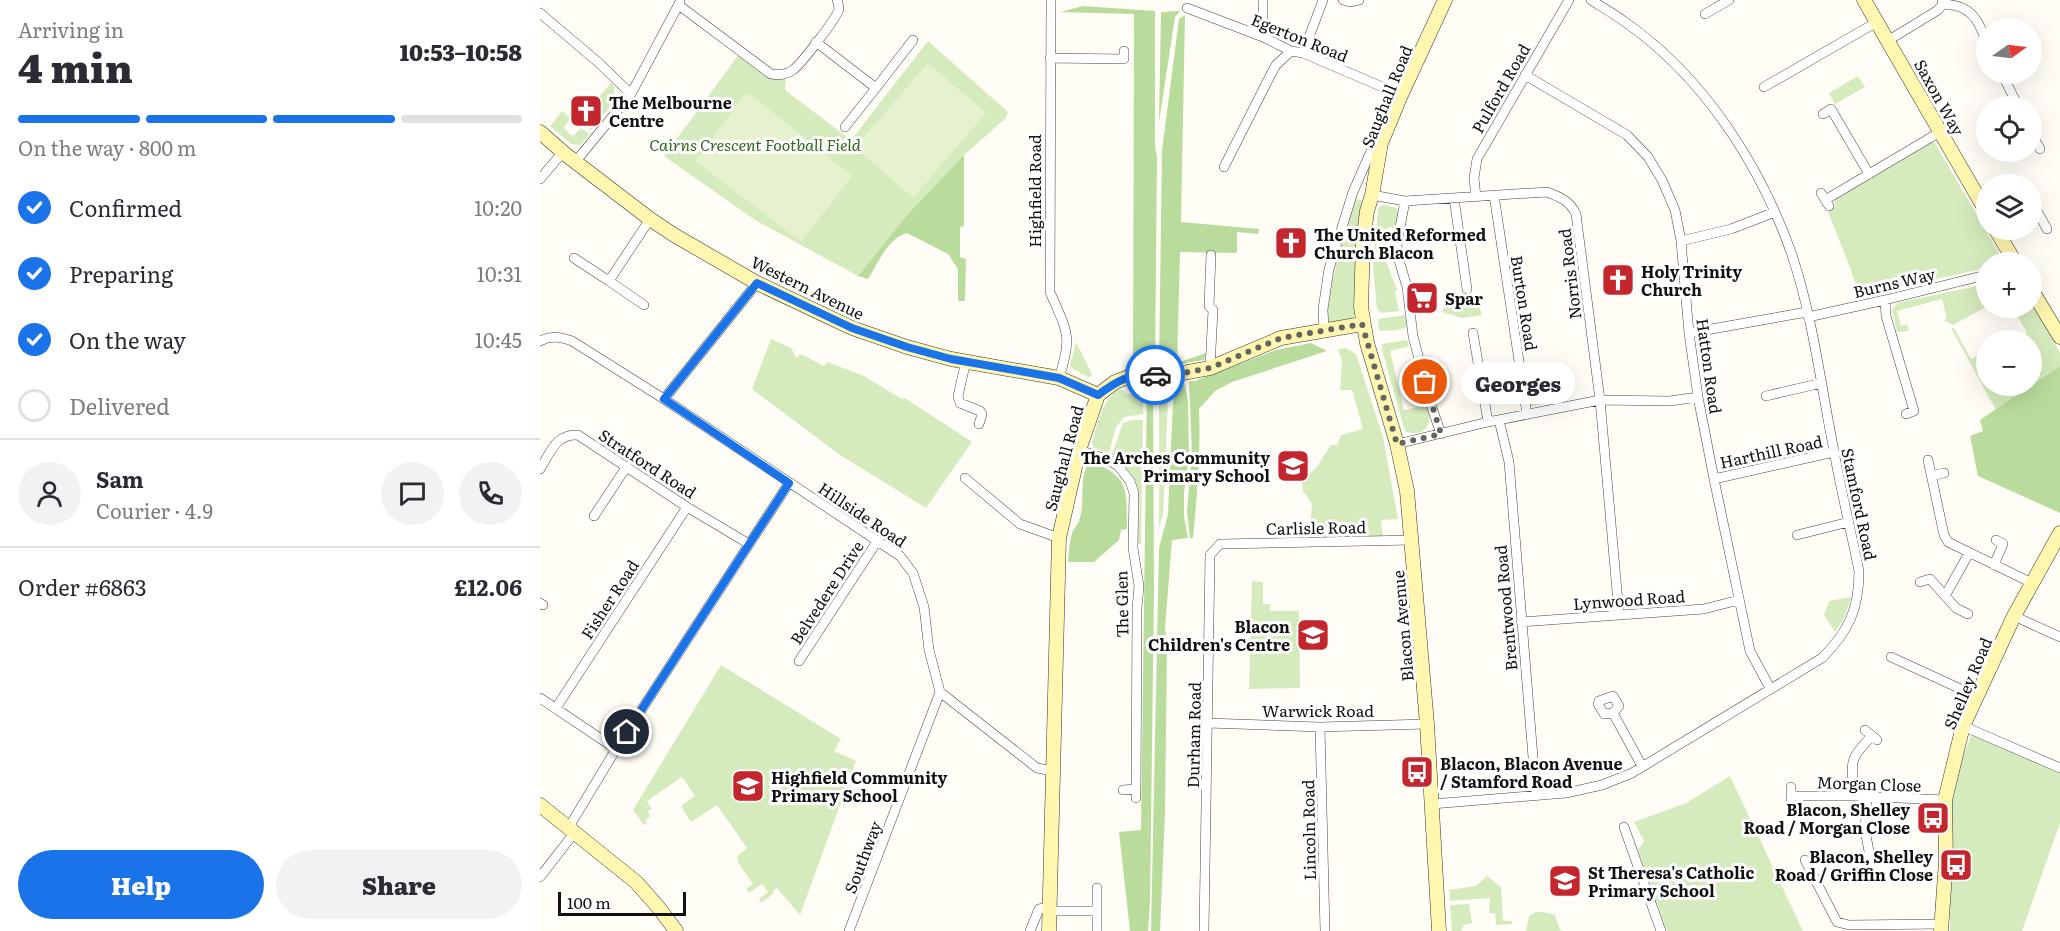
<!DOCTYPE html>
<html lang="en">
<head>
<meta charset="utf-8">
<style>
	:root { --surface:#fff; --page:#f2f2f3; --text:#2b2b33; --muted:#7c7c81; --line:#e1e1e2; --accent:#1a73e8 }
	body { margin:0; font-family:Literata,serif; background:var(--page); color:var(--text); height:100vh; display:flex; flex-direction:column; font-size:22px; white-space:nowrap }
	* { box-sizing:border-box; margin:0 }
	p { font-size:20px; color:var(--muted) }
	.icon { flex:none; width:33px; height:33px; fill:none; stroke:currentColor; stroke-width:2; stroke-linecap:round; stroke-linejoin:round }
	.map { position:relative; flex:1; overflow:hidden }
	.side { display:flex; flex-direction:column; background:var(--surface); width:540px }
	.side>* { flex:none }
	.needle { width:39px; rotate:76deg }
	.fabs { position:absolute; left:1436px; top:18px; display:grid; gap:12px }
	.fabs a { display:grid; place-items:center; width:66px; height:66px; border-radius:50%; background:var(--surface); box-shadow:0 6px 24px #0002; font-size:30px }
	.scale { position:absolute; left:18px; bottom:15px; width:128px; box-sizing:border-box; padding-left:6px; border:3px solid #111; border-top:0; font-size:16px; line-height:21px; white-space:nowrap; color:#111; -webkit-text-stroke:4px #fff; paint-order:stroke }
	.pin { position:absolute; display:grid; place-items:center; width:51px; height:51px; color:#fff; margin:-26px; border:3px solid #fff; border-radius:50%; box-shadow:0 2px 6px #0007 }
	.courier { position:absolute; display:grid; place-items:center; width:60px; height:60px; margin:-30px; border:4px solid #1a73e8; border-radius:50%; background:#fff; color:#222; box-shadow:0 2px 8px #0007 }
	.bubble { position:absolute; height:42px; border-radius:21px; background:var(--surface); box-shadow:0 6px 24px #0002; font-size:20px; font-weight:800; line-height:42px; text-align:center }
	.summary em { font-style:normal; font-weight:800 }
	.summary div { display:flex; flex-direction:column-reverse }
	.summary { display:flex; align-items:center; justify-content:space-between; height:102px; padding:0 18px }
	h1 { font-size:39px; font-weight:800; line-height:45px }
	.bar { display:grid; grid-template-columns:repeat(4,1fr); gap:9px 6px; align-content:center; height:72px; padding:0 18px }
	.bar i { height:8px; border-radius:4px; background:var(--line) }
	.bar .current { background:var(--accent) }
	.bar p { grid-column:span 4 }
	.line { display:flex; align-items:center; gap:15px; padding:0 18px; border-top:2px solid var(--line) }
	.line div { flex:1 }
	.round { display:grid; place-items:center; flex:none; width:63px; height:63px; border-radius:32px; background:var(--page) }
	ol { padding:0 18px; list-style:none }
	li { display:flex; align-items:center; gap:18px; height:66px }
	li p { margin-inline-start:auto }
	li .icon { padding:6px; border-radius:50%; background:var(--accent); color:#fff; stroke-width:4 }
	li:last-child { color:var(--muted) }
	li i { width:33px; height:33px; border:3px solid var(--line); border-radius:50% }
	.button { display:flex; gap:12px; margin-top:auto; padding:12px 18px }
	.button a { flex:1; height:69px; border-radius:36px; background:var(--accent); color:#fff; font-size:24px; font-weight:800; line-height:69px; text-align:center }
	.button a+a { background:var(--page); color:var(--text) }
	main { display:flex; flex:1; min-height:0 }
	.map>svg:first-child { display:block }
	.green { fill:#d5ebbd }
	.forest { fill:#b9dc9c }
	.pitch { fill:#e6f2cf }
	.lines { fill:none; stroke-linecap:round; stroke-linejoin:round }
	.street-casing { stroke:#444; stroke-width:10 }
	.secondary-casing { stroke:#333; stroke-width:15 }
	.street { stroke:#fff; stroke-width:9 }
	.secondary { stroke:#fff6b0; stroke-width:14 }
	.done { stroke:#646461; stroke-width:6; stroke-dasharray:0 10.8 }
	.route { stroke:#1a73e8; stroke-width:8 }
	.labels { text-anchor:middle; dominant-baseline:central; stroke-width:6; stroke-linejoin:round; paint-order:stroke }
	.street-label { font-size:16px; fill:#111; stroke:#fff }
	.poi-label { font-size:16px; font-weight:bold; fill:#111; stroke:#fff; text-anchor:start }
	.park-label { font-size:16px; font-style:italic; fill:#2f6b1f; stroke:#fff }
</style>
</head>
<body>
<main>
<section class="side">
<div class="summary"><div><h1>4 min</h1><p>Arriving in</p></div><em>10:53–10:58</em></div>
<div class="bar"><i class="current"></i><i class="current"></i><i class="current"></i><i></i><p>On the way · 800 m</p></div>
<ol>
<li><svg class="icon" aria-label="check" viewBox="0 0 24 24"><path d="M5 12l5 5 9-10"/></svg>Confirmed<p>10:20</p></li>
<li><svg class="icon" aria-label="check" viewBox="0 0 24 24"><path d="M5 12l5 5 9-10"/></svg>Preparing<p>10:31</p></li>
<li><svg class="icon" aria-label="check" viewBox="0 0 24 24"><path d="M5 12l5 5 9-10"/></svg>On the way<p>10:45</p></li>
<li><i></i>Delivered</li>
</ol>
<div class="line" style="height:108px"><a class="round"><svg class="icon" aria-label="person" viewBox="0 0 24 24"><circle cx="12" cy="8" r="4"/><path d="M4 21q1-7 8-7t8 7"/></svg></a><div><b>Sam</b><p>Courier · 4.9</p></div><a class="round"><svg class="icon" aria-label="chat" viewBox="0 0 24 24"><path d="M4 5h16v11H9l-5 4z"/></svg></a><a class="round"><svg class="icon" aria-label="phone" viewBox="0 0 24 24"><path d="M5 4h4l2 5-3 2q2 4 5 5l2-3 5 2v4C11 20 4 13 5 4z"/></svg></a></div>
<div class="line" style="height:78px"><div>Order #6863</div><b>£12.06</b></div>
<div class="button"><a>Help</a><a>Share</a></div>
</section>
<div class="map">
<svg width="1520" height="931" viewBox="0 0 1520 931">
	<rect width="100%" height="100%" fill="#fffdf5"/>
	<path class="green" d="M388 41 468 112 465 119 424 155 367 215 318 276 215 220 124 156 200 53 231 76H246L245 90 311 140Z
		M1318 76 1325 87 1295 104 1289 93Z
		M71 83 74 86 75 101 51 130 45 125 59 108 54 103Z
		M22 111 30 118 24 128 33 136 41 128 49 134 41 145 31 144 10 126Z
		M1390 142 1395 143 1459 253 1457 262H1446V268L1319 296 1311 270 1288 212 1295 207V197Z
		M818 199 821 200 822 205 817 237 814 293 816 312 812 320 789 326 786 312 787 298 814 200Z
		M845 205 856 208 859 215 856 228 848 227 846 261 857 290 855 291 859 311 841 313 837 309 833 266 838 209 840 206Z
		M1441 285 1446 293V307L1413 325 1403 320 1407 319 1402 299 1357 311 1361 326 1367 324 1369 331 1357 332 1352 310 1357 303Z
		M1491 302 1520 353V366L1456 410 1411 328H1414L1431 359 1446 351V375L1441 378 1446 386H1491V363L1497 360 1491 349V340H1478L1487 333 1473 308H1491Z
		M938 303 942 315 922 318 902 312 903 308Z
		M865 315 867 327 857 330 839 331 838 319Z
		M231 339 251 348 256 358 261 354 284 366 287 362 322 375 362 399 365 398 432 442 386 508 300 455 212 389Z
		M867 340 869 346 850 351 864 410 883 406 887 407C893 425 886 437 866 432L863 425 842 350V344Z
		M536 342 552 374 550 378 533 369 530 366Z
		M806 348 816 354 843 437 858 519 841 520 843 536 769 537 772 504 763 491 762 480 776 468 791 445H797L801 435 823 429 812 390H800L802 361 798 349Z
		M1024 376 1026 399 989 407 987 382Z
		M580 388 587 394H603V414L584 417 576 427 569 453 554 448 552 443C557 423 563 399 580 388Z
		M619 393H630L628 402 623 514 619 528Z
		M593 420H603L601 544H598C598 524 604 495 593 476 588 468 579 462 571 457L583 423Z
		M712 581 723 582V604H730V611H759L760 688 709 689Z
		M1311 597 1305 616 1295 632 1284 615 1289 601Z
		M181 665 301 739 294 751 316 761 260 915 237 888 234 890 233 894 221 903 219 899 228 892 222 884 209 893 206 889 213 884 199 864 197 856 207 848 177 805 151 822 141 806 155 796 142 777 107 801 112 809 108 811 110 817 105 820 107 823 104 825 93 810Z
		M1432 733 1520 771V823L1482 931H1410V801L1420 765Z
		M1190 776 1263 931H1127L1098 850 1104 841 1094 822 1146 803Z
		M947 876 961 887 963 921H972V924L956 925 955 913H949L950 898 910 901 909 890 936 886Z
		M929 904 932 923 924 925 921 931H912L910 905Z
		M996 912H1003L1015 915 1020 930 1023 931H986L989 916Z"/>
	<path class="forest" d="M543 6 615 11V146L617 157 615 368 593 367 594 14 520 12Z
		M640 11 635 17 619 122 621 12Z
		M645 15 641 222 719 229 718 234 697 232V253L640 252 637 363 666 353 664 360 619 367 622 150 639 19Z
		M424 155V226L420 227V257L426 259 425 301H418V269L408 254 367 233C348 238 338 263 328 279L318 276 367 215Z
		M771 343 787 351 692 382 675 391 659 409C661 452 657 495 653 538H650L647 511 652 455 649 381H655L736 350Z
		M1520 366V513L1438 476 1430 436 1443 431 1440 420Z
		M607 382H613L614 591 610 901 608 931H590L579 832 601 830Z
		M643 385H645L648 401 649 460 644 492V517L648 538 632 540 625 628 627 644 625 813 620 931H611L619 548 628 514 633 403 636 392Z
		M549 461C591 476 586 490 587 529L581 530 579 540 554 562H528C529 553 529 542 532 534 533 529 537 526 539 521 546 501 538 480 549 461Z"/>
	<path class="pitch" d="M388 63 446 113 373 198 315 147Z
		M210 94 312 176 261 242 155 161 204 96Z"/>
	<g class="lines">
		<g class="street-casing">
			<path id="street" d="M511 0 510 292C527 332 533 335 519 378
				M803 0 810 2 819 0
				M1403 4C1430 5 1438 18 1446 41
				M140 6 231 74C240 75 246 75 253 70 261 64 297 18 299 9 299 8 298 2 297 0
				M647 8 723 37 751 51 763 53 861 95
				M0 13 59 63 91 94
				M1165 14 1189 0
				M723 37V0
				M1349 40 1398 10 1403 4 1402 0
				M276 42 336 88 305 127
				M763 53 783 0
				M510 58 584 59V51
				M1462 74 1478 106
				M985 75 1087 135 1108 157 1122 180 1135 210 1141 241 1149 333 1158 397 1174 479 1210 651 1230 688
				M1224 87 1337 22
				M336 88 373 40
				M1283 114 1291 109 1329 174
				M1491 133 1500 149
				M1468 157 1478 152
				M36 161 91 94 140 2
				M684 167 730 76 736 65 751 51
				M0 179 23 152
				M1281 193 1289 206
				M832 195 865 201 1007 192C1020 197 1030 201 1036 214L1060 400 1079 614
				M954 195 987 414
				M936 197 934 178 937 159 1029 0
				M914 198 927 289
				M1285 200 1400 132
				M1491 200 1507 229
				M865 201 857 243 858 257 867 287 873 336 891 405 901 434
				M1141 241 1191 229 1235 212
				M34 258 69 281 110 219
				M69 281 104 305
				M1345 300 1346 316 1374 411 1366 414
				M1268 317 1345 300 1446 275
				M784 331 783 309 789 269 813 192 831 151 841 143
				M933 333 948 422
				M1149 333 1267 312
				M0 341C11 335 21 337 32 341L124 399 360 556 373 573 384 607 389 650 400 692 497 768 513 771
				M426 361 418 396 420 403 440 411 442 414 439 424
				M670 368 673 310 669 306 671 255
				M1226 396 1282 383
				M124 399 217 283
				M959 420 969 462 996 794
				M857 444 948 422 1060 400 1130 401 1158 397
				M539 450 569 460 578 466 590 481 594 493 593 548 599 586 597 608 596 798
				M1388 460 1404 535 1408 542 1492 583
				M0 469C11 452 15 434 38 435L147 507 209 544
				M1391 476 1404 473
				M425 478 480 524 519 538
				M1174 479 1294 452
				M54 516 87 466
				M1257 535 1309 522
				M1454 565 1463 544 1456 540
				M1380 582 1390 579 1416 608 1428 614
				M1405 596 1429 553
				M0 603 3 605
				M1474 616 1520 637
				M981 622 1164 609 1199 600
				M1351 657 1436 696
				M259 661 338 540
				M0 698 76 749
				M16 708 147 507
				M1073 713 1079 706 1073 696 1059 701 1058 704 1064 714 1073 713 1102 766
				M668 723 780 727 887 724
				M1423 726 1520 768
				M780 727 785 931
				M1325 730 1337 740
				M583 790 596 789
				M1251 796H1314L1405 800
				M1314 796C1312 762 1307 761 1332 736
				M1327 796 1325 830 1331 862
				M892 804 1026 793 1062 785 1092 773 1282 658C1309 631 1319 609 1319 571 1311 531 1301 491 1294 451 1281 386 1273 318 1252 255 1221 166 1164 77 1085 22 1074 14 1062 7 1051 0
				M1251 805V787
				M29 827 76 749 249 483
				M1084 827 1121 931
				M1265 860 1297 922 1309 925 1403 924
				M0 877 35 832
				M509 911H557
				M309 931 400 692
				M490 931 499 909 509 907
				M557 931V888
				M664 931 670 555 680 544 872 540"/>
		</g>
		<g class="secondary-casing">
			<path id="secondary" d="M1324 0 1446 211
				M0 132 25 154 110 219 134 235 217 283 312 328 367 347 411 359 519 378 558 395
				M1456 230 1475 262
				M1491 289 1520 337
				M0 805 96 882 119 908 136 931
				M509 931 519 538 539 450 558 395 575 382 591 376 637 374 670 368 741 338 822 324
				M899 931 887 724 867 491 857 444 827 343 821 307 823 243 827 211 832 195 841 143 861 95 905 0
				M1401 931 1406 860 1405 800 1423 726 1474 616 1520 533"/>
		</g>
		<use href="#street" class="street"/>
		<use href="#secondary" class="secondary"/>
	</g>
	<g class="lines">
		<path class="done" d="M615 375 637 374 670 368 741 338 822 324 857 444 901 434 885 382"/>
		<path class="route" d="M87 732 249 483 124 399 217 283 312 328 367 347 411 359 519 378 558 395C578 380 589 374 615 375"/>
	</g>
	<defs>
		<g id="church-square" transform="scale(1.725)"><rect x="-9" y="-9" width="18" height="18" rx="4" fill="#c4262e" stroke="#fff"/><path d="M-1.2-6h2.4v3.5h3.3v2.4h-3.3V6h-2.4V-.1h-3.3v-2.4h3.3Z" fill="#fff"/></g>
		<g id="supermarket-square" transform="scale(1.725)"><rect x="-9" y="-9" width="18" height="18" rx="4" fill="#c4262e" stroke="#fff"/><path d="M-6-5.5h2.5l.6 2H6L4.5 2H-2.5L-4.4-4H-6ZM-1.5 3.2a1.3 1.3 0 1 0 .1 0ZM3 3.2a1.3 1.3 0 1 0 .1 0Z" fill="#fff"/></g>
		<g id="school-square" transform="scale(1.725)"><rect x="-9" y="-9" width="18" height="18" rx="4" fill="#c4262e" stroke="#fff"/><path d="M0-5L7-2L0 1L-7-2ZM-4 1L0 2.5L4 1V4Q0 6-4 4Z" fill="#fff"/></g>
		<g id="bus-square" transform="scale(1.725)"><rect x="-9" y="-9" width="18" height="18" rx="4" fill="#c4262e" stroke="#fff"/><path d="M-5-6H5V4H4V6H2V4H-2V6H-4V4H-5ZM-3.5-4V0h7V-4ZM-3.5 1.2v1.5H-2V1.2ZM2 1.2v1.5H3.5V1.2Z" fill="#fff"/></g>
	</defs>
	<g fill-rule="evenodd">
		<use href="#church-square" x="46" y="111"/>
		<use href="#church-square" x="751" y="243"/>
		<use href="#church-square" x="1078" y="280"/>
		<use href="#supermarket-square" x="882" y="298"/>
		<use href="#school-square" x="753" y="466"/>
		<use href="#school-square" x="773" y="635"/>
		<use href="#bus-square" x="877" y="772"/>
		<use href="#school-square" x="208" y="786"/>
		<use href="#bus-square" x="1393" y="818"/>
		<use href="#bus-square" x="1416" y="865"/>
		<use href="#school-square" x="1025" y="881"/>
	</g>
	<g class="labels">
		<g class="street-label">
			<text transform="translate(760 37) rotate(22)">Egerton Road</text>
			<text transform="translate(960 88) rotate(-60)">Pulford Road</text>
			<text transform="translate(846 96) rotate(-68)">Saughall Road</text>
			<text transform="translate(1400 97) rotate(61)">Saxon Way</text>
			<text transform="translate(494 191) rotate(-90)">Highfield Road</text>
			<text transform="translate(1029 274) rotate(-97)">Norris Road</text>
			<text transform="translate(1354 282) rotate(-13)">Burns Way</text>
			<text transform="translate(268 287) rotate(26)">Western Avenue</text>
			<text transform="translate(985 303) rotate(81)">Burton Road</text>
			<text transform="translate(1170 366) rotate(82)">Hatton Road</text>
			<text transform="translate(1231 451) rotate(-12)">Harthill Road</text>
			<text transform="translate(523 458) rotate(-75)">Saughall Road</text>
			<text transform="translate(108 463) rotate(33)">Stratford Road</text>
			<text transform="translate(1320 504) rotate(78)">Stamford Road</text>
			<text transform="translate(323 514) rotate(34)">Hillside Road</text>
			<text transform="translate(776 527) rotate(-1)">Carlisle Road</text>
			<text transform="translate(286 592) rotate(-57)">Belvedere Drive</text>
			<text transform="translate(69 599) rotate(-57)">Fisher Road</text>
			<text transform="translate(1089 599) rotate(-4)">Lynwood Road</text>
			<text transform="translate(581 604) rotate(-91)">The Glen</text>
			<text transform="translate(965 608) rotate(-95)">Brentwood Road</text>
			<text transform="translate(862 626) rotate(-95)">Blacon Avenue</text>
			<text transform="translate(1427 683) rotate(-67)">Shelley Road</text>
			<text x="778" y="710">Warwick Road</text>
			<text transform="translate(653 735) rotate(-89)">Durham Road</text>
			<text transform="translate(1329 783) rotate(2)">Morgan Close</text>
			<text transform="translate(768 830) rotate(-91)">Lincoln Road</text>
			<text transform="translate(322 857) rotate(-69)">Southway</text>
		</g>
		<g class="poi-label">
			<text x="69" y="102">The Melbourne<tspan x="69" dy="18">Centre</tspan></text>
			<text x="774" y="234">The United Reformed<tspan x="774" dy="18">Church Blacon</tspan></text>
			<text x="1101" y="271">Holy Trinity<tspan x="1101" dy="18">Church</tspan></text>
			<text x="905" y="298">Spar</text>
			<text x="730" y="457" text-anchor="end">The Arches Community<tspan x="730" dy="18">Primary School</tspan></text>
			<text x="750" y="626" text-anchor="end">Blacon<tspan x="750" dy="18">Children's Centre</tspan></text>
			<text x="900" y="763">Blacon, Blacon Avenue<tspan x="900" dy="18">/ Stamford Road</tspan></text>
			<text x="231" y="777">Highfield Community<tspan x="231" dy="18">Primary School</tspan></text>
			<text x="1370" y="809" text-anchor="end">Blacon, Shelley<tspan x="1370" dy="18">Road / Morgan Close</tspan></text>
			<text x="1393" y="856" text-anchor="end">Blacon, Shelley<tspan x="1393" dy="18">Road / Griffin Close</tspan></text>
			<text x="1048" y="872">St Theresa's Catholic<tspan x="1048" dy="18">Primary School</tspan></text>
		</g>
		<g class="park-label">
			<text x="215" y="144">Cairns Crescent Football Field</text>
		</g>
	</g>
</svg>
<div class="fabs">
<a><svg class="needle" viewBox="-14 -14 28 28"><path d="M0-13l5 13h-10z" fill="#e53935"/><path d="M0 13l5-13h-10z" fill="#7c7c81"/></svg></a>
<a><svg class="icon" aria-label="locate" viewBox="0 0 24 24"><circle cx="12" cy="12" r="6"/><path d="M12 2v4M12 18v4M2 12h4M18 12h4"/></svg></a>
<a><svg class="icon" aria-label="layers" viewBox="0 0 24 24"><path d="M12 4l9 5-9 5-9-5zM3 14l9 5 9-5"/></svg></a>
<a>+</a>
<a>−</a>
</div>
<div class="scale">100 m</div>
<div class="pin" style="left:885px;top:382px;background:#ea580c"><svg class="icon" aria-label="bag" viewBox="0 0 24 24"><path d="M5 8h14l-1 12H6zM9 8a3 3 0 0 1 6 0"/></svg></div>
<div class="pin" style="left:87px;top:732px;background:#1f2937"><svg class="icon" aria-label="home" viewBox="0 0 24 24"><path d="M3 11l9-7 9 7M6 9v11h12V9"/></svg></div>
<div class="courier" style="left:615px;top:375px"><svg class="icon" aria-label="car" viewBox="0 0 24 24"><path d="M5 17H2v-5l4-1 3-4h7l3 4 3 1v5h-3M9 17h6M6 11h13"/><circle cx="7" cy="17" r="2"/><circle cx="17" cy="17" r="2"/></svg></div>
<div class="bubble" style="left:921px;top:362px;width:114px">Georges</div>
</div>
</main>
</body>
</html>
